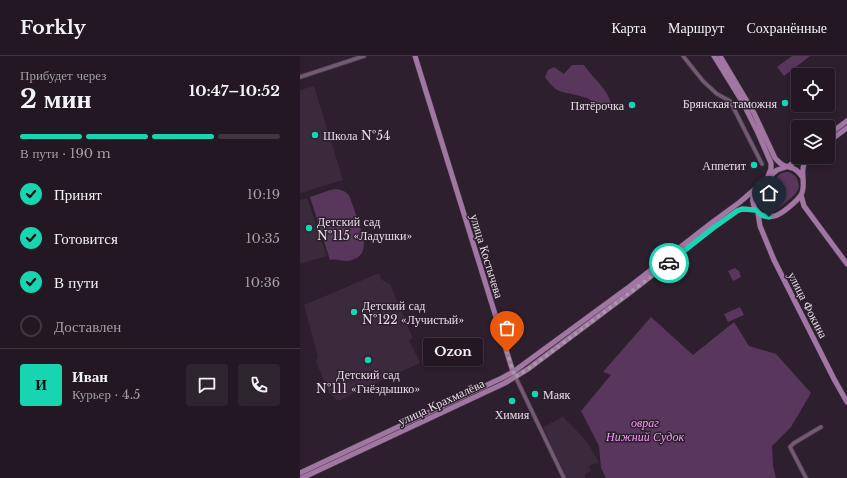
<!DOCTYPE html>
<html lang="ru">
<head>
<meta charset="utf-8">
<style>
	:root { --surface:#221722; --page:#2e242f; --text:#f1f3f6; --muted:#a29fa5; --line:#3f3640; --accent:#18d5b2 }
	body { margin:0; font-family:"Libre Baskerville",serif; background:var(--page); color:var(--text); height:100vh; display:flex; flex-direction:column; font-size:15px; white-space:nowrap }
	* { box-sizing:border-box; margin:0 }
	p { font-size:13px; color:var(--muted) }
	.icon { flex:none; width:22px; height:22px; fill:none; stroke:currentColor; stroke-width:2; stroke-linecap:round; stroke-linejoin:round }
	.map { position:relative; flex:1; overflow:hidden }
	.sheet { display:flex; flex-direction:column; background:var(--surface); width:300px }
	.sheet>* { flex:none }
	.buttons { position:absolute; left:491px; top:12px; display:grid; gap:8px }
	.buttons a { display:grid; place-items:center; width:44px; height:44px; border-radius:4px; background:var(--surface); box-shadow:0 2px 6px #0003,0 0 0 1px var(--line); font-size:20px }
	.pin { position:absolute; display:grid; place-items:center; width:34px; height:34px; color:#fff; margin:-41px -17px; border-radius:50% 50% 50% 0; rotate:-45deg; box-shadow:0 0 4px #0007 }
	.pin .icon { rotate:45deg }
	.courier { position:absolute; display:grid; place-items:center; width:40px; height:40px; margin:-20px; border:3px solid #18d5b2; border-radius:50%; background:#fff; color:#222; box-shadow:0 1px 5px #0007 }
	.bubble { position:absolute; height:28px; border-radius:4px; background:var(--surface); box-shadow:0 2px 6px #0003,0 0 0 1px var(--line); font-size:13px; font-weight:700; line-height:28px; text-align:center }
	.overview em { font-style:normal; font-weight:700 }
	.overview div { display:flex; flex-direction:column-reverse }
	.overview { display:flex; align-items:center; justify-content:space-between; height:68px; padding:0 20px }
	h1 { font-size:26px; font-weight:700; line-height:30px }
	.bar { display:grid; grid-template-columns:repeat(4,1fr); gap:6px 4px; align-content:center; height:48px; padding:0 20px }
	.bar i { height:5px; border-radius:3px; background:var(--line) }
	.bar .on { background:var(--accent) }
	.bar p { grid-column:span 4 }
	.line { display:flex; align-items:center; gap:10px; padding:0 20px; border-top:1px solid var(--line) }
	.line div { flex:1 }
	.round { display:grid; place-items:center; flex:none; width:42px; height:42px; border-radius:4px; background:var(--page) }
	ol { padding:0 20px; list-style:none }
	li { display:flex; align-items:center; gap:12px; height:44px }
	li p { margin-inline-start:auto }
	li .icon { padding:4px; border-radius:50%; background:var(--accent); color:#111; stroke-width:4 }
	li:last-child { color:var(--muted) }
	li i { width:22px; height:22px; border:2px solid var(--line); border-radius:50% }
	header { display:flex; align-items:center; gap:24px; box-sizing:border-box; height:56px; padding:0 20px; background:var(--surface); border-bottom:1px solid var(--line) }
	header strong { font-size:19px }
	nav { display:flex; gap:22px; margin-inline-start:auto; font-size:14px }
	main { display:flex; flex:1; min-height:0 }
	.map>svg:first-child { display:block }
	.built { fill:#3b293c }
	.green { fill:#59365b }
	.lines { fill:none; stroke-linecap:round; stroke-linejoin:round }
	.minor-casing { stroke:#473a47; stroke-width:5 }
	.secondary-casing { stroke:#473a47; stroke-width:6 }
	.minor { stroke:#745975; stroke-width:3.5 }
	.secondary { stroke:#a176a3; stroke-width:5 }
	.done { stroke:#a69aa6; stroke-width:4; stroke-dasharray:0 7.2 }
	.route { stroke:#18d5b2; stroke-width:5 }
	.poi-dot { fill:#18d5b2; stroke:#2d1f2d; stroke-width:1.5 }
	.labels { text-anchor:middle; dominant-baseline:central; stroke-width:3; stroke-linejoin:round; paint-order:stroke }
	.poi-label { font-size:12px; fill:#e7dde7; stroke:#2d1f2d; text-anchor:start }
	.street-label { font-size:12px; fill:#e7dde7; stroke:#2d1f2d }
	.park-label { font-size:12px; font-style:italic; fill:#f29df6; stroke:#2d1f2d }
</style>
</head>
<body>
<header>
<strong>Forkly</strong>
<nav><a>Карта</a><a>Маршрут</a><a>Сохранённые</a></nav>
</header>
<main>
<section class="sheet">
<div class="overview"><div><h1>2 мин</h1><p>Прибудет через</p></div><em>10:47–10:52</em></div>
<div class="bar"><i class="on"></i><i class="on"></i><i class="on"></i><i></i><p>В пути · 190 m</p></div>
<ol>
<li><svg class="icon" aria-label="check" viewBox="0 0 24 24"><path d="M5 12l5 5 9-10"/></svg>Принят<p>10:19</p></li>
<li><svg class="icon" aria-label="check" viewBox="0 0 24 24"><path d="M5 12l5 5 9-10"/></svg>Готовится<p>10:35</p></li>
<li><svg class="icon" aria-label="check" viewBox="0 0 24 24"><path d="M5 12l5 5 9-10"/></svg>В пути<p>10:36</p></li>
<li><i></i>Доставлен</li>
</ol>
<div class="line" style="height:72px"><b class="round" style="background:var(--accent);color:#111">И</b><div><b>Иван</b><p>Курьер · 4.5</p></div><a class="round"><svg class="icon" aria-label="chat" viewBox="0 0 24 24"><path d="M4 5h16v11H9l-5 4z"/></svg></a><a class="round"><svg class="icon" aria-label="phone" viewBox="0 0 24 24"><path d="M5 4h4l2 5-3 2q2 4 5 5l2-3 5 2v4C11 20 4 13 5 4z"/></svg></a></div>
</section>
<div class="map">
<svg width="547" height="422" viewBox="0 0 547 422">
	<rect width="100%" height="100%" fill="#2d1f2d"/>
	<path class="built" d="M14 30 43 124 0 137V34Z
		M7 142 27 200 0 208V144Z
		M79 217 82 224 90 228 113 282 109 284 120 307 38 345 29 337 16 306 18 301 4 249Z
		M263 361 277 375 286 385 299 406 289 410 291 415 285 418V422H267L243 371Z"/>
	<path class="green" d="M492 0H510L484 20 477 11Z
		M272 9H284C294 24 308 32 312 51 306 54 300 55 295 50 292 48 292 45 289 43 286 41 282 41 280 40 261 35 257 38 245 21L248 14 254 11 264 18Z
		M488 116C492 117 495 119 497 123 503 135 492 141 484 148 480 151 475 157 469 156 465 156 461 153 459 149 453 138 467 129 475 123 477 121 479 118 482 117 484 116 486 116 488 116Z
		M36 133C42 134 45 135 49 139 52 147 55 155 57 163 62 176 72 198 52 204 44 207 38 202 30 204L10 141 30 134Z
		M435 212 439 215 441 221 433 225 428 215Z
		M440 251 444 259 428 266 424 258Z
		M351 261 393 299 434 266 449 290 476 298 511 337 491 371 472 390 473 410 476 422H306L301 412 299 390 281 355 310 320 311 319 303 316Z"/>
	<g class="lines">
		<g class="minor-casing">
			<path id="minor" d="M383 0 403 25 417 38 430 45 462 108
				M0 21 64 0
				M215 320 264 422
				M506 422 490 391 494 387 521 371"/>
		</g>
		<g class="secondary-casing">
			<path id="secondary" d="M115 0 213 316
				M414 0 443 47 458 77 471 107V113L468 120
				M420 0 454 57 475 102C477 104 479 107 483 109 493 113 496 111 503 122
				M528 79 547 65
				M528 86 547 72
				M455 135C448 148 458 164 474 160 481 159 496 146 501 139 507 129 499 116 505 106 506 104 507 103 509 101
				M501 139 504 150 547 208
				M458 157 460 170 474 204 534 323 547 346
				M0 417 202 322 213 316 329 231 410 168 440 146 477 114 489 110 500 101
				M2 422 205 327 228 313 332 235 413 172 430 160 437 155 442 153 456 154"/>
		</g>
		<use href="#minor" class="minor"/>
		<use href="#secondary" class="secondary"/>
	</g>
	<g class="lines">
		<path class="done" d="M207 296 215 321 228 313 266 285 369 207"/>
		<path class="route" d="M369 207 413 172 437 155 442 153 456 154 461 159 469 161"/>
	</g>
	<g class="poi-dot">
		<circle cx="485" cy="47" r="4"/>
		<circle cx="332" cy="49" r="4"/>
		<circle cx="15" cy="79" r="4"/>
		<circle cx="454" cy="109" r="4"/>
		<circle cx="9" cy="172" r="4"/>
		<circle cx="54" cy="256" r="4"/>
		<circle cx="68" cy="304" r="4"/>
		<circle cx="235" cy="338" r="4"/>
		<circle cx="212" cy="345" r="4"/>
	</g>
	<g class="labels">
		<g class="poi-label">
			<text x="477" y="47" text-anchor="end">Брянская таможня</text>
			<text x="324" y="49" text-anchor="end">Пятёрочка</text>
			<text x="23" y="79">Школа №54</text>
			<text x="446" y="109" text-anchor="end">Аппетит</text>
			<text x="17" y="165">Детский сад<tspan x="17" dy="14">№115 «Ладушки»</tspan></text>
			<text x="62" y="249">Детский сад<tspan x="62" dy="14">№122 «Лучистый»</tspan></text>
			<text x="68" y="318" text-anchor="middle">Детский сад<tspan x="68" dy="14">№111 «Гнёздышко»</tspan></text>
			<text x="243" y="338">Маяк</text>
			<text x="212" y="358" text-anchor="middle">Химия</text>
		</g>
		<g class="street-label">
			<text transform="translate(187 200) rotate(73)">улица Костычева</text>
			<text transform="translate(508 249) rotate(63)">улица Фокина</text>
			<text transform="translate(141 346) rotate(-25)">улица Крахмалёва</text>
		</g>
		<g class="park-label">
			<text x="345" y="366">овраг<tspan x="345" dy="14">Нижний Судок</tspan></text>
		</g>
	</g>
</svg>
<div class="buttons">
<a><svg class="icon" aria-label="locate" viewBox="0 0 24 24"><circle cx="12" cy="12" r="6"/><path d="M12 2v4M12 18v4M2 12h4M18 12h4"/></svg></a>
<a><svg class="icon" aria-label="layers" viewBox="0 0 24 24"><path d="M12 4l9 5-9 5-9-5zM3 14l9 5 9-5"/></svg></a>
</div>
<div class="pin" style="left:207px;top:296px;background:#ea580c"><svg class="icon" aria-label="bag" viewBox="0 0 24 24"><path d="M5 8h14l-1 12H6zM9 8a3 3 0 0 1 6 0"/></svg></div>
<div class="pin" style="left:469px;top:161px;background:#1f2937"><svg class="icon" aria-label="home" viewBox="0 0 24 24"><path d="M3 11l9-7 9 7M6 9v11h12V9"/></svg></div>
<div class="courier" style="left:369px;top:207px"><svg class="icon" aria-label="car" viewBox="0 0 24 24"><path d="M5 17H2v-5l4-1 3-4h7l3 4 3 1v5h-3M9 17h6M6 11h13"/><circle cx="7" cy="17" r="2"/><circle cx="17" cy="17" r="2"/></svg></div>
<div class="bubble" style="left:123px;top:282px;width:60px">Ozon</div>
</div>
</main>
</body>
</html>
